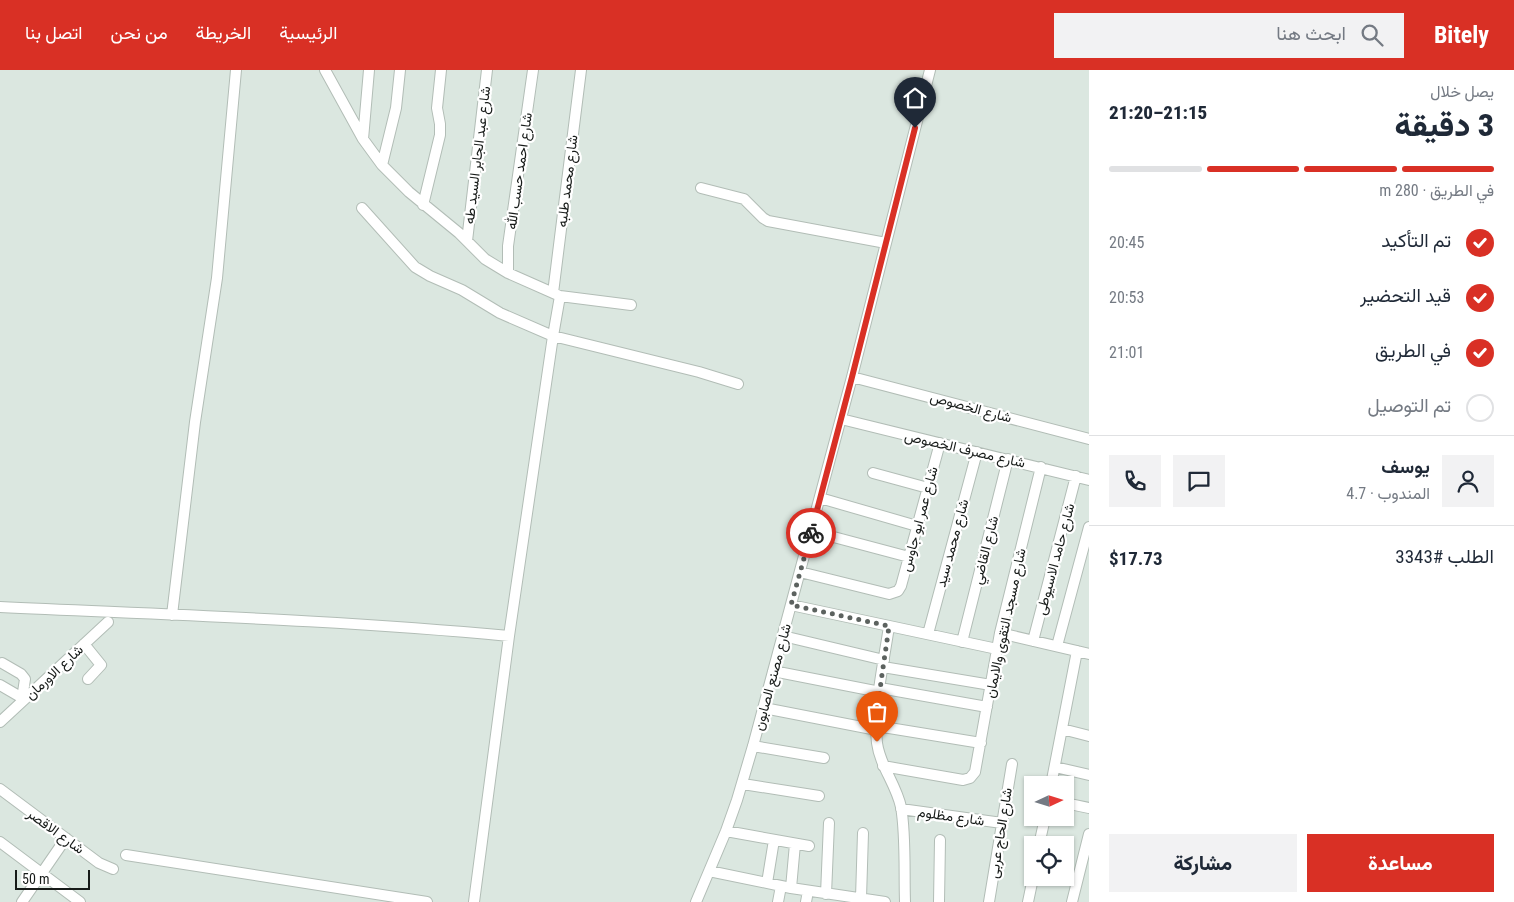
<!DOCTYPE html>
<html lang="ar">
<head>
<meta charset="utf-8">
<style>
	:root { --surface:#fff; --page:#f2f2f3; --text:#1f2937; --muted:#747a83; --line:#e0e1e3; --accent:#d93025 }
	body { margin:0; font-family:"Roboto Condensed",Vazirmatn,sans-serif; background:var(--page); color:var(--text); direction:rtl; height:100vh; display:flex; flex-direction:column; font-size:19px; white-space:nowrap }
	* { box-sizing:border-box; margin:0 }
	p { font-size:16px; color:var(--muted) }
	.icon { flex:none; width:28px; height:28px; fill:none; stroke:currentColor; stroke-width:2; stroke-linecap:round; stroke-linejoin:round }
	.map { position:relative; flex:1; overflow:hidden; direction:ltr }
	.drawer { display:flex; flex-direction:column; background:var(--surface); width:425px }
	.drawer>* { flex:none }
	.needle { width:32px; rotate:86deg }
	.tools { position:absolute; left:1024px; top:706px; display:grid; gap:10px }
	.tools a { display:grid; place-items:center; width:50px; height:50px; border-radius:0px; background:var(--surface); box-shadow:0 1px 4px #0004; font-size:25px }
	.scale { position:absolute; left:15px; bottom:12px; width:75px; box-sizing:border-box; padding-left:5px; border:2px solid #171b19; border-top:0; font-size:14px; line-height:18px; white-space:nowrap; color:#171b19; -webkit-text-stroke:4px #fff; paint-order:stroke }
	.pin { position:absolute; display:grid; place-items:center; width:42px; height:42px; color:#fff; margin:-51px -21px; border-radius:50% 50% 50% 0; rotate:-45deg; box-shadow:0 0 5px #0007 }
	.pin .icon { rotate:45deg }
	.courier { position:absolute; display:grid; place-items:center; width:50px; height:50px; margin:-25px; border:4px solid #d93025; border-radius:50%; background:#fff; color:#222; box-shadow:0 1px 6px #0007 }
	.headline em { font-style:normal; font-weight:800 }
	.headline div { display:flex; flex-direction:column-reverse }
	.headline { display:flex; align-items:center; justify-content:space-between; height:85px; padding:0 20px }
	h1 { font-size:32px; font-weight:800; line-height:38px }
	.bar { display:grid; grid-template-columns:repeat(4,1fr); gap:8px 5px; align-content:center; height:60px; padding:0 20px }
	.bar i { height:6px; border-radius:4px; background:var(--line) }
	.bar .current { background:var(--accent) }
	.bar p { grid-column:span 4 }
	.line { display:flex; align-items:center; gap:12px; padding:0 20px; border-top:1px solid var(--line) }
	.line div { flex:1 }
	.round { display:grid; place-items:center; flex:none; width:52px; height:52px; border-radius:0px; background:var(--page) }
	ol { padding:0 20px; list-style:none }
	li { display:flex; align-items:center; gap:15px; height:55px }
	li p { margin-inline-start:auto }
	li .icon { padding:5px; border-radius:50%; background:var(--accent); color:#fff; stroke-width:4 }
	li:last-child { color:var(--muted) }
	li i { width:28px; height:28px; border:2px solid var(--line); border-radius:50% }
	.cta { display:flex; gap:10px; margin-top:auto; padding:10px 20px }
	.cta a { flex:1; height:58px; border-radius:0px; background:var(--accent); color:#fff; font-size:20px; font-weight:800; line-height:58px; text-align:center }
	.cta a+a { background:var(--page); color:var(--text) }
	header { display:flex; align-items:center; gap:30px; box-sizing:border-box; height:70px; padding:0 25px; background:var(--accent); color:#fff }
	header strong { font-size:24px }
	nav { display:flex; gap:28px; margin-inline-start:auto; font-size:18px }
	.search { width:350px; height:45px; background:var(--page); display:flex; align-items:center; gap:12px; box-sizing:border-box; padding:0 18px; border-radius:0px; color:var(--muted); font-size:19px }
	main { display:flex; flex:1; min-height:0 }
	.map>svg:first-child { display:block }
	.lines { fill:none; stroke-linecap:round; stroke-linejoin:round }
	.minor-casing { stroke:#b2bdb6; stroke-width:12 }
	.minor { stroke:#fff; stroke-width:10 }
	.done { stroke:#5c625f; stroke-width:5; stroke-dasharray:0 9 }
	.route { stroke:#d93025; stroke-width:6 }
	.labels { text-anchor:middle; dominant-baseline:central; stroke-width:4.5; stroke-linejoin:round; paint-order:stroke }
	.street-label { font-size:14px; fill:#171b19; stroke:#fff }
</style>
</head>
<body>
<header>
<strong>Bitely</strong>
<div class="search"><svg class="icon" aria-label="search" viewBox="0 0 24 24"><circle cx="10" cy="10" r="6"/><path d="M15 15l6 6"/></svg>ابحث هنا</div>
<nav><a>الرئيسية</a><a>الخريطة</a><a>من نحن</a><a>اتصل بنا</a></nav>
</header>
<main>
<section class="drawer">
<div class="headline"><div><h1>3 دقيقة</h1><p>يصل خلال</p></div><em>21:15–21:20</em></div>
<div class="bar"><i class="current"></i><i class="current"></i><i class="current"></i><i></i><p>في الطريق · 280 m</p></div>
<ol>
<li><svg class="icon" aria-label="check" viewBox="0 0 24 24"><path d="M5 12l5 5 9-10"/></svg>تم التأكيد<p>20:45</p></li>
<li><svg class="icon" aria-label="check" viewBox="0 0 24 24"><path d="M5 12l5 5 9-10"/></svg>قيد التحضير<p>20:53</p></li>
<li><svg class="icon" aria-label="check" viewBox="0 0 24 24"><path d="M5 12l5 5 9-10"/></svg>في الطريق<p>21:01</p></li>
<li><i></i>تم التوصيل</li>
</ol>
<div class="line" style="height:90px"><a class="round"><svg class="icon" aria-label="person" viewBox="0 0 24 24"><circle cx="12" cy="8" r="4"/><path d="M4 21q1-7 8-7t8 7"/></svg></a><div><b>يوسف</b><p>المندوب · 4.7</p></div><a class="round"><svg class="icon" aria-label="chat" viewBox="0 0 24 24"><path d="M4 5h16v11H9l-5 4z"/></svg></a><a class="round"><svg class="icon" aria-label="phone" viewBox="0 0 24 24"><path d="M5 4h4l2 5-3 2q2 4 5 5l2-3 5 2v4C11 20 4 13 5 4z"/></svg></a></div>
<div class="line" style="height:65px"><div>الطلب #3343</div><b>$17.73</b></div>
<div class="cta"><a>مساعدة</a><a>مشاركة</a></div>
</section>
<div class="map">
<svg width="1089" height="832" viewBox="0 0 1089 832">
	<rect width="100%" height="100%" fill="#dbe7e0"/>
	<g class="lines">
		<g class="minor-casing">
			<path id="minor" d="M325 0 363 69 382 95 409 122 459 163 485 189 508 203 560 226 631 235
				M363 69 369 0
				M382 95 396 38 400 0
				M701 118 744 129 763 148 768 151 886 173
				M423 135 440 65V54L437 38 441 0
				M362 138 415 197 430 206 462 220 500 243 553 266 699 302 738 314
				M467 171 487 0
				M508 203V176L533 0
				M553 223 581 0
				M852 307 1089 369
				M841 349 1089 410
				M873 403 928 418
				M820 428 917 456
				M811 461 909 487
				M800 502 889 524 898 521 901 516 940 373
				M791 535 997 579
				M0 537C170 545 340 550 509 566
				M172 545 195 352 217 208 236 0
				M889 556C884 592 873 638 877 673 880 696 896 714 901 737 906 764 904 804 905 832
				M1000 563 1089 584
				M928 564 977 382
				M783 566 884 590
				M1033 571 1076 406
				M962 572 1008 389
				M84 574 101 595 88 609
				M1057 576 1089 457
				M2 593 21 604 25 609 22 629
				M883 597 991 615
				M773 601 880 622
				M0 615 24 629
				M880 618 987 637
				M764 638 877 660
				M0 652 108 552
				M877 656 981 673
				M1062 659 1089 666
				M753 676 824 688
				M883 696 963 710 970 708 975 702 1000 563 1041 397
				M1055 697 1089 705
				M743 714 819 726
				M1051 715 1077 581
				M0 719 99 793 113 799
				M1065 733 1089 738
				M901 739 1002 753
				M726 761 809 776
				M0 772 80 832
				M1039 775 1045 748
				M126 785 427 832
				M709 801 791 818 885 832
				M767 813 774 770
				M791 818 795 774
				M826 824 829 753
				M861 828 863 763
				M22 832 66 768
				M474 832 509 566 553 266 560 226
				M696 832 726 761 737 730 753 676 852 307 930 0
				M778 832 781 816
				M806 832 808 821
				M939 832 940 770
				M989 832 1012 694
				M1028 832 1033 808
				M1072 832 1089 764"/>
		</g>
		<use href="#minor" class="minor"/>
	</g>
	<g class="lines">
		<path class="done" d="M811 463 791 535 889 556C884 595 876 633 877 672"/>
		<path class="route" d="M811 463 852 307 915 58"/>
	</g>
	<g class="labels">
		<g class="street-label">
			<text transform="translate(477 85) rotate(-83)">شارع عبد الجابر السيد طه</text>
			<text transform="translate(519 101) rotate(-82)">شارع احمد حسب الله</text>
			<text transform="translate(567 111) rotate(-83)">شارع محمد طلبه</text>
			<text transform="translate(971 337) rotate(15)">شارع الخصوص</text>
			<text transform="translate(965 379) rotate(13)">شارع مصرف الخصوص</text>
			<text transform="translate(919 449) rotate(-75)">شارع عمر ابو جاوس</text>
			<text transform="translate(952 473) rotate(-75)">شارع محمد سيد</text>
			<text transform="translate(985 480) rotate(-76)">شارع القاضي</text>
			<text transform="translate(1055 489) rotate(-75)">شارع حامد الاسيوطى</text>
			<text transform="translate(1005 553) rotate(-78)">شارع مسجد التقوى والايمان</text>
			<text transform="translate(54 602) rotate(-43)">شارع الاورمان</text>
			<text transform="translate(772 607) rotate(-75)">شارع مصنع الصابون</text>
			<text transform="translate(951 746) rotate(8)">شارع مظلوم</text>
			<text transform="translate(56 761) rotate(36)">شارع الاقصر</text>
			<text transform="translate(1000 763) rotate(-81)">شارع الحاج عربى</text>
		</g>
	</g>
</svg>
<div class="tools">
<a><svg class="needle" viewBox="-14 -14 28 28"><path d="M0-13l5 13h-10z" fill="#e53935"/><path d="M0 13l5-13h-10z" fill="#747a83"/></svg></a>
<a><svg class="icon" aria-label="locate" viewBox="0 0 24 24"><circle cx="12" cy="12" r="6"/><path d="M12 2v4M12 18v4M2 12h4M18 12h4"/></svg></a>
</div>
<div class="scale">50 m</div>
<div class="pin" style="left:877px;top:672px;background:#ea580c"><svg class="icon" aria-label="bag" viewBox="0 0 24 24"><path d="M5 8h14l-1 12H6zM9 8a3 3 0 0 1 6 0"/></svg></div>
<div class="pin" style="left:915px;top:58px;background:#1f2937"><svg class="icon" aria-label="home" viewBox="0 0 24 24"><path d="M3 11l9-7 9 7M6 9v11h12V9"/></svg></div>
<div class="courier" style="left:811px;top:463px"><svg class="icon" aria-label="bike" viewBox="0 0 24 24"><circle cx="6" cy="16" r="4"/><circle cx="18" cy="16" r="4"/><path d="M6 16l4-8h5l3 8M10 8l3 8H6M13 5h3"/></svg></div>
</div>
</main>
</body>
</html>
